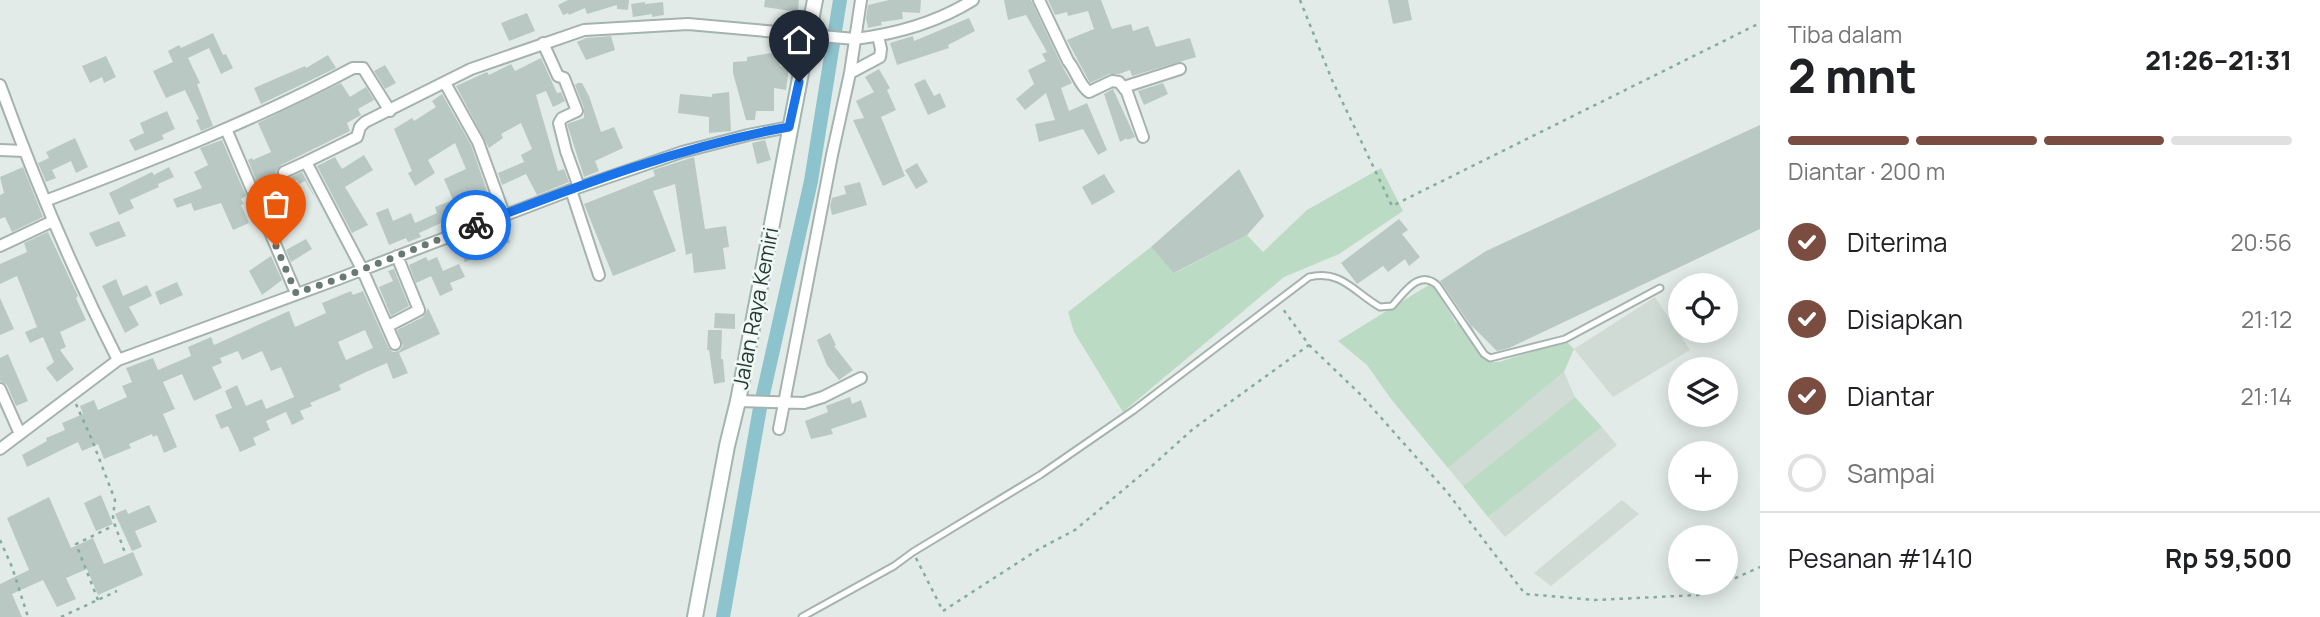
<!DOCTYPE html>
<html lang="id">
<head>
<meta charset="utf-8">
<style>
	:root { --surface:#fff; --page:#f6f6f6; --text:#202124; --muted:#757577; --line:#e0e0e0; --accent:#7a4d40 }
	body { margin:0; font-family:Manrope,sans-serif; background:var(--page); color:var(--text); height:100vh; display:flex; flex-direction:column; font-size:26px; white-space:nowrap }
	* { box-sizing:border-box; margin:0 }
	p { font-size:23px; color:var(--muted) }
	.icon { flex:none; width:38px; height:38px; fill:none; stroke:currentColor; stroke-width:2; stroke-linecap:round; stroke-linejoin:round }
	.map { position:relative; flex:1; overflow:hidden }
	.sheet { display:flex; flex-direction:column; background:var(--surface); width:560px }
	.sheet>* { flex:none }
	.fabs { position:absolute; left:1668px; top:273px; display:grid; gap:14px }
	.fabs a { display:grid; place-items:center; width:70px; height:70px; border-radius:50%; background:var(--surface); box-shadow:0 4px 18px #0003; font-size:35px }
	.pin { position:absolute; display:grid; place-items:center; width:60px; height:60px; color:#fff; margin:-72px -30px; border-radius:50% 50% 50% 0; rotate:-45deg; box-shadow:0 0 7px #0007 }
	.pin .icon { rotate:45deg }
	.courier { position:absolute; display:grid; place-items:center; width:70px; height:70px; margin:-35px; border:5px solid #1a73e8; border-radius:50%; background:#fff; color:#222; box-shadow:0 2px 9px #0007 }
	.head em { font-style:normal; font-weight:800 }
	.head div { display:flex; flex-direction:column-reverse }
	.head { display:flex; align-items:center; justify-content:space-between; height:119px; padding:0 28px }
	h1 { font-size:46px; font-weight:800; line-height:52px }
	.bar { display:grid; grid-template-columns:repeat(4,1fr); gap:10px 7px; align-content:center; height:84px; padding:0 28px }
	.bar i { height:9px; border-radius:5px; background:var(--line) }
	.bar .active { background:var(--accent) }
	.bar p { grid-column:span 4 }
	.line { display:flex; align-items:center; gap:18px; padding:0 28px; border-top:2px solid var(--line) }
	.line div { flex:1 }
	ol { padding:0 28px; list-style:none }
	li { display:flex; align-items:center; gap:21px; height:77px }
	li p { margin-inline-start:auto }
	li .icon { padding:7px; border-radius:50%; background:var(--accent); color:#fff; stroke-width:4 }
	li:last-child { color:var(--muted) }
	li i { width:38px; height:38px; border:4px solid var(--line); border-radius:50% }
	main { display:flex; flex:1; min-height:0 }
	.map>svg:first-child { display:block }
	.built { fill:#d0dbd6 }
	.green { fill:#bcdbc4 }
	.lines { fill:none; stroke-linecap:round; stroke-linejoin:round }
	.canal { stroke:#8dc3cc; stroke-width:14 }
	.building { fill:#bac8c3; fill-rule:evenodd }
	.service-casing { stroke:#a5b3ae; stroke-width:9 }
	.minor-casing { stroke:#a5b3ae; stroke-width:14 }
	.secondary-casing { stroke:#a1b6ae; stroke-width:18 }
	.path { stroke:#84aca0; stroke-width:2.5; stroke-dasharray:3.5 5; stroke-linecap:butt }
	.service { stroke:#fff; stroke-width:5 }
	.minor { stroke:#fff; stroke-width:10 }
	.secondary { stroke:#fff; stroke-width:14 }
	.done { stroke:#667973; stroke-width:7; stroke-dasharray:0 12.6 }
	.route { stroke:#1a73e8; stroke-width:9 }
	.labels { text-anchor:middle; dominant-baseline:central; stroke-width:5; stroke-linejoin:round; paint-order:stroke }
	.street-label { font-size:21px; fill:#233b34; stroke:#f2f8f5 }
</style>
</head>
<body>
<main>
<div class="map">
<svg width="1760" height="617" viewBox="0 0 1760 617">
	<rect width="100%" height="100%" fill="#e2ebe7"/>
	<path class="built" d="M1655 297 1690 350 1613 397 1574 349Z
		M1564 372 1575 397 1463 486 1448 468Z
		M1602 427 1617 445 1505 537 1488 517Z
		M1622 500 1639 514 1551 586 1534 573Z"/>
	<path class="green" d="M1381 168 1403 211 1339 254 1284 277 1123 412 1074 332 1068 312 1151 247 1175 273 1247 235 1263 252 1307 210Z
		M1432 283 1456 323 1471 324 1488 362H1499L1566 341 1574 349 1564 372 1448 468 1391 399 1367 365 1338 341Z
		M1575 397 1602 427 1488 517 1463 486Z"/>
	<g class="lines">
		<path class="canal" d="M723 617 760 408 811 181 840 0"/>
	</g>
	<path class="building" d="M568 0H629L628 10 617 9V5L587 14 585 8 569 15 568 13 563 15 558 5Z
		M765 0H799L798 12 764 7Z
		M889 0H921L920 13 902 12 903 19 881 22 882 25 868 28 866 18 868 5Z
		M1004 0H1031L1061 64 1072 83 1061 88 1069 111 1087 103 1107 150 1098 155 1083 129 1039 142 1035 124 1055 120 1046 93 1025 110 1016 99 1034 84 1028 70 1046 61 1042 54 1047 52 1026 15 1008 20Z
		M1048 0H1101L1112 29 1131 24 1133 31 1148 26 1156 47 1190 38 1196 57 1132 76 1130 70 1119 74H1109L1090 83 1067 40 1094 29 1088 11 1068 16 1067 12 1055 15Z
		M1388 0H1408L1412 20 1393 24Z
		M645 2V4L663 2 664 15 652 17V14L633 17 631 4Z
		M527 13 535 31 509 41 501 23Z
		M969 18 975 31 948 45 949 48 897 65 890 43 913 36 914 41Z
		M213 33 223 55 226 54 233 68 221 74 209 48 188 58 200 83 197 84 213 126 201 131 196 120 199 119 185 90 166 98 153 71 173 62 168 51 179 45 181 48Z
		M611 36 615 50 586 60 577 42 586 38Z
		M778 52 780 66 789 67 786 90 774 88V111H756L755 120H746L733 73V62L747 61V57Z
		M328 55 336 68 261 104 254 88 305 66 306 68Z
		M106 56 116 77 104 83 102 77 90 83 82 66Z
		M541 58 557 93 561 92 565 101 553 107 546 91 536 95 558 171 564 169 569 182 537 195 526 174 502 185 498 173 524 162 521 155 532 149 521 123 501 134 503 138 489 148 456 86 487 72 489 75 511 64 515 71Z
		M385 65 396 83 385 89 374 71Z
		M879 69 890 88 887 90 896 110 881 117 905 176 883 186 853 120 864 118 856 101 874 92 865 77Z
		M925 79 934 96 940 93 946 107 928 115 914 84Z
		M341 83 350 97 366 87 374 100 358 109 361 115 347 123 350 131 281 165 276 171 279 178 284 180 302 172 316 199 305 181 299 184 297 180 271 196 267 187 260 190 248 160 252 158 253 160 271 152 258 123Z
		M578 83H582L589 96 601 132 614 127 623 148 595 161 599 171 584 177 567 124 584 118V108L575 85Z
		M1163 83 1168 94 1144 105 1138 91Z
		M1113 89 1135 137 1127 140V138L1120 142 1104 94Z
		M729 92 731 131 709 133V117L678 113 680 94 712 97V94Z
		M442 94 471 145 494 211 476 218 472 209 419 233 421 237 408 242 406 238 389 245 376 213 388 208 393 221 411 213 415 223 437 213 435 207 453 200 444 179 466 169 455 143 428 160 435 173 415 186 408 173 412 171 394 129 412 118 414 121 436 107 432 101Z
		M167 111 175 129 162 135 164 139 135 151 129 140 144 133 140 123Z
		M1760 125V229L1509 348 1497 351 1469 323 1440 281 1486 251Z
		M75 138 88 167 76 173 71 161 52 170 56 178 46 182 38 163 49 158 46 152Z
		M222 140 246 196 241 199 244 204 241 205 249 223 233 230 221 203 194 211 191 203 177 208 173 199 202 188 194 172 208 165 200 148Z
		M765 140 771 160 757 164 752 143Z
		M364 155 373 170 345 187 368 225 352 233 317 166 335 157 342 169Z
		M694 157 705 229 726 226 729 247 723 248 726 269 694 273 692 253 686 255 675 184 653 191 676 251 613 276 584 204 655 176 653 170Z
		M917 163 928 182 916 189 905 170Z
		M23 167 43 217 12 232 5 217 0 219V195L4 193 0 177Z
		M169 167 174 177 158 184 159 187 130 200 134 208 119 215 109 193 152 172 154 175Z
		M1239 169 1264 216 1247 235 1174 273 1151 247Z
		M1104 174 1115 192 1092 205 1082 187Z
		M860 182 867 205 832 215 830 206 832 198 846 194 844 186Z
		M1399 219 1408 230 1402 234 1420 257 1409 266 1405 259 1388 272 1383 266 1357 284 1341 263Z
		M119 221 126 236 96 247 89 233Z
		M502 225 510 242 465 262 456 242Z
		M48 232 78 296 76 298 86 320 60 332 66 347 60 350 74 369 57 382 46 368 54 362 43 337 30 343 25 332 37 327 17 276 0 284V264L27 252 24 243Z
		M306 239 312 249 291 262 286 250Z
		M271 256 282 280 262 295 249 271Z
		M426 257 428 261 437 257 443 271 459 264 465 277 450 283 453 290 440 296 431 276 416 283 409 265Z
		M394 269 409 306 391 316 379 287 393 281 388 271Z
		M116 279 123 296 147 285 152 296 129 307 139 325 125 333 102 286Z
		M177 282 183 295 160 305 155 292Z
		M351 291 353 295 363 291 388 347 393 352 399 351 403 346 397 330 423 317 428 308 440 334 399 353 408 373 393 379 387 363 366 372 339 385 341 390 310 403 312 406 300 411 304 419 292 425 286 412 266 421 270 430 253 438 256 445 240 452 228 426 221 429 215 415 232 408 225 391 237 385 246 406 262 399 266 409 294 397 281 367 271 371 262 351 242 360 238 351 220 358 222 363 212 367 222 388 194 401 182 374 163 382 175 409 163 414 177 447 164 453 157 435 153 437 152 434 129 444 131 448 104 459 98 444 82 451 78 442 27 467 22 455 47 441 46 438 65 430 62 423 83 414 80 406 94 400 98 410 127 397 122 386 132 382 126 368 153 358 158 370 191 356 188 347 211 337 214 345 289 311 295 327 326 313 322 303ZM365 330 373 348 346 360 338 342Z
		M0 298 14 329 0 335Z
		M715 313 735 314V329L714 328Z
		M708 330H722L721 359H723L725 382 714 384 709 350H707Z
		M830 333 836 345 834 346 853 370 839 380 827 365 817 340Z
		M8 354 28 401 16 406 7 385 0 381V358Z
		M850 397 852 404 861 400 867 417 831 429 833 434 811 439 805 421 828 412 826 406Z
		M101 495 113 524 96 531 84 503Z
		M49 497 71 548 93 538 104 564 133 552 143 575 98 595 87 569 66 578 76 599 57 607 43 580 12 594 22 617H0V584L29 570 7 518Z
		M149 505 157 522 135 531 142 547 132 551 115 514 126 509 128 514Z"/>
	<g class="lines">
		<g class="service-casing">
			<path id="service" d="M802 617 894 566 913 552 1040 475 1134 410 1309 277C1341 269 1355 293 1380 307L1392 306C1405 292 1419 269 1437 285L1484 354 1490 358 1565 339 1660 288"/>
		</g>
		<g class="minor-casing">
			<path id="minor" d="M1039 0 1068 61C1076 70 1079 85 1089 92L1112 81 1119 82 1127 92 1143 137
				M543 43 558 76 564 78 577 111 562 118 559 123 566 151 579 187
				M850 73 880 57 881 49 878 36
				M445 83 478 142 504 214
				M0 85C34 179 73 271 118 360
				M1124 87 1180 69
				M226 129 296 293
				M0 150 24 151
				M284 172 306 162
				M571 190 599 275
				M45 201C150 161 254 121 353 68H363L390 111
				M0 246 53 221
				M388 326 419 310 397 256
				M395 344 362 269 306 162 357 137 360 127 365 122 471 69 584 30 688 24 855 39C895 34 938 22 973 0
				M0 389 20 434
				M738 401 804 403 823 397 861 378
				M779 429 832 155 850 73 861 0
				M0 449 118 360 338 279 571 190 682 152 748 135 789 127"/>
		</g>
		<g class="secondary-casing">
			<path id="secondary" d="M695 617 727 446 738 401 815 0"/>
		</g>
		<path class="path" d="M1300 0 1332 80 1392 206 1760 23
			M1309 345 1360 394 1447 492 1525 594 1595 600 1698 595 1760 567
			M76 404 92 440 115 500 113 517 115 525
			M0 540 12 567 28 617
			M916 558 943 611 1039 549 1075 530 1153 465 1193 429 1309 345 1283 309
			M98 600 76 544 115 525 125 553
			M61 617 117 591"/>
		<use href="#service" class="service"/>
		<use href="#minor" class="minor"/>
		<use href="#secondary" class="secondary"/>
	</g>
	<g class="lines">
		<path class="done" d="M276 246 296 293 338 279 476 225"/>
		<path class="route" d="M476 225C578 186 681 146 789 127L799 82"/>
	</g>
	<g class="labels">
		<g class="street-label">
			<text transform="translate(755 308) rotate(-79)">Jalan Raya Kemiri</text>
		</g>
	</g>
</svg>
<div class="fabs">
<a><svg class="icon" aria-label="locate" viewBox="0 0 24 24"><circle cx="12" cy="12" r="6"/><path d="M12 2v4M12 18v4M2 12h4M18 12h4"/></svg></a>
<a><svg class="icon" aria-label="layers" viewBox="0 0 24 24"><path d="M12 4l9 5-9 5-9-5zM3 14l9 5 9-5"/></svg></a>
<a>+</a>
<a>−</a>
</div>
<div class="pin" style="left:276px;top:246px;background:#ea580c"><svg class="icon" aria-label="bag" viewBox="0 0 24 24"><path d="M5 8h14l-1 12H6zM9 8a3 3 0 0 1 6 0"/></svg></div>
<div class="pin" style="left:799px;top:82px;background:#1f2937"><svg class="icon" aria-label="home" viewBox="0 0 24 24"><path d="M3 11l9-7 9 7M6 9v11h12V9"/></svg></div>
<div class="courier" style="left:476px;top:225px"><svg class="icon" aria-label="bike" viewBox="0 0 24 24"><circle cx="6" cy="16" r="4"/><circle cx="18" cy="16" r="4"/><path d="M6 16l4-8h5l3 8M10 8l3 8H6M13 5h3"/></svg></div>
</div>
<section class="sheet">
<div class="head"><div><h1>2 mnt</h1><p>Tiba dalam</p></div><em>21:26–21:31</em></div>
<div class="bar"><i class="active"></i><i class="active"></i><i class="active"></i><i></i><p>Diantar · 200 m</p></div>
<ol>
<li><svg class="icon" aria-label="check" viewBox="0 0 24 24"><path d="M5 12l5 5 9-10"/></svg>Diterima<p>20:56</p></li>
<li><svg class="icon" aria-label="check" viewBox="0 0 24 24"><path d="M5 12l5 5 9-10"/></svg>Disiapkan<p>21:12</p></li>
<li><svg class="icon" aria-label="check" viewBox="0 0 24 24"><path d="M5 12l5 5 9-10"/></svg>Diantar<p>21:14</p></li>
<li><i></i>Sampai</li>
</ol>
<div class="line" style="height:91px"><div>Pesanan #1410</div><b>Rp 59,500</b></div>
</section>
</main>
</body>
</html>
